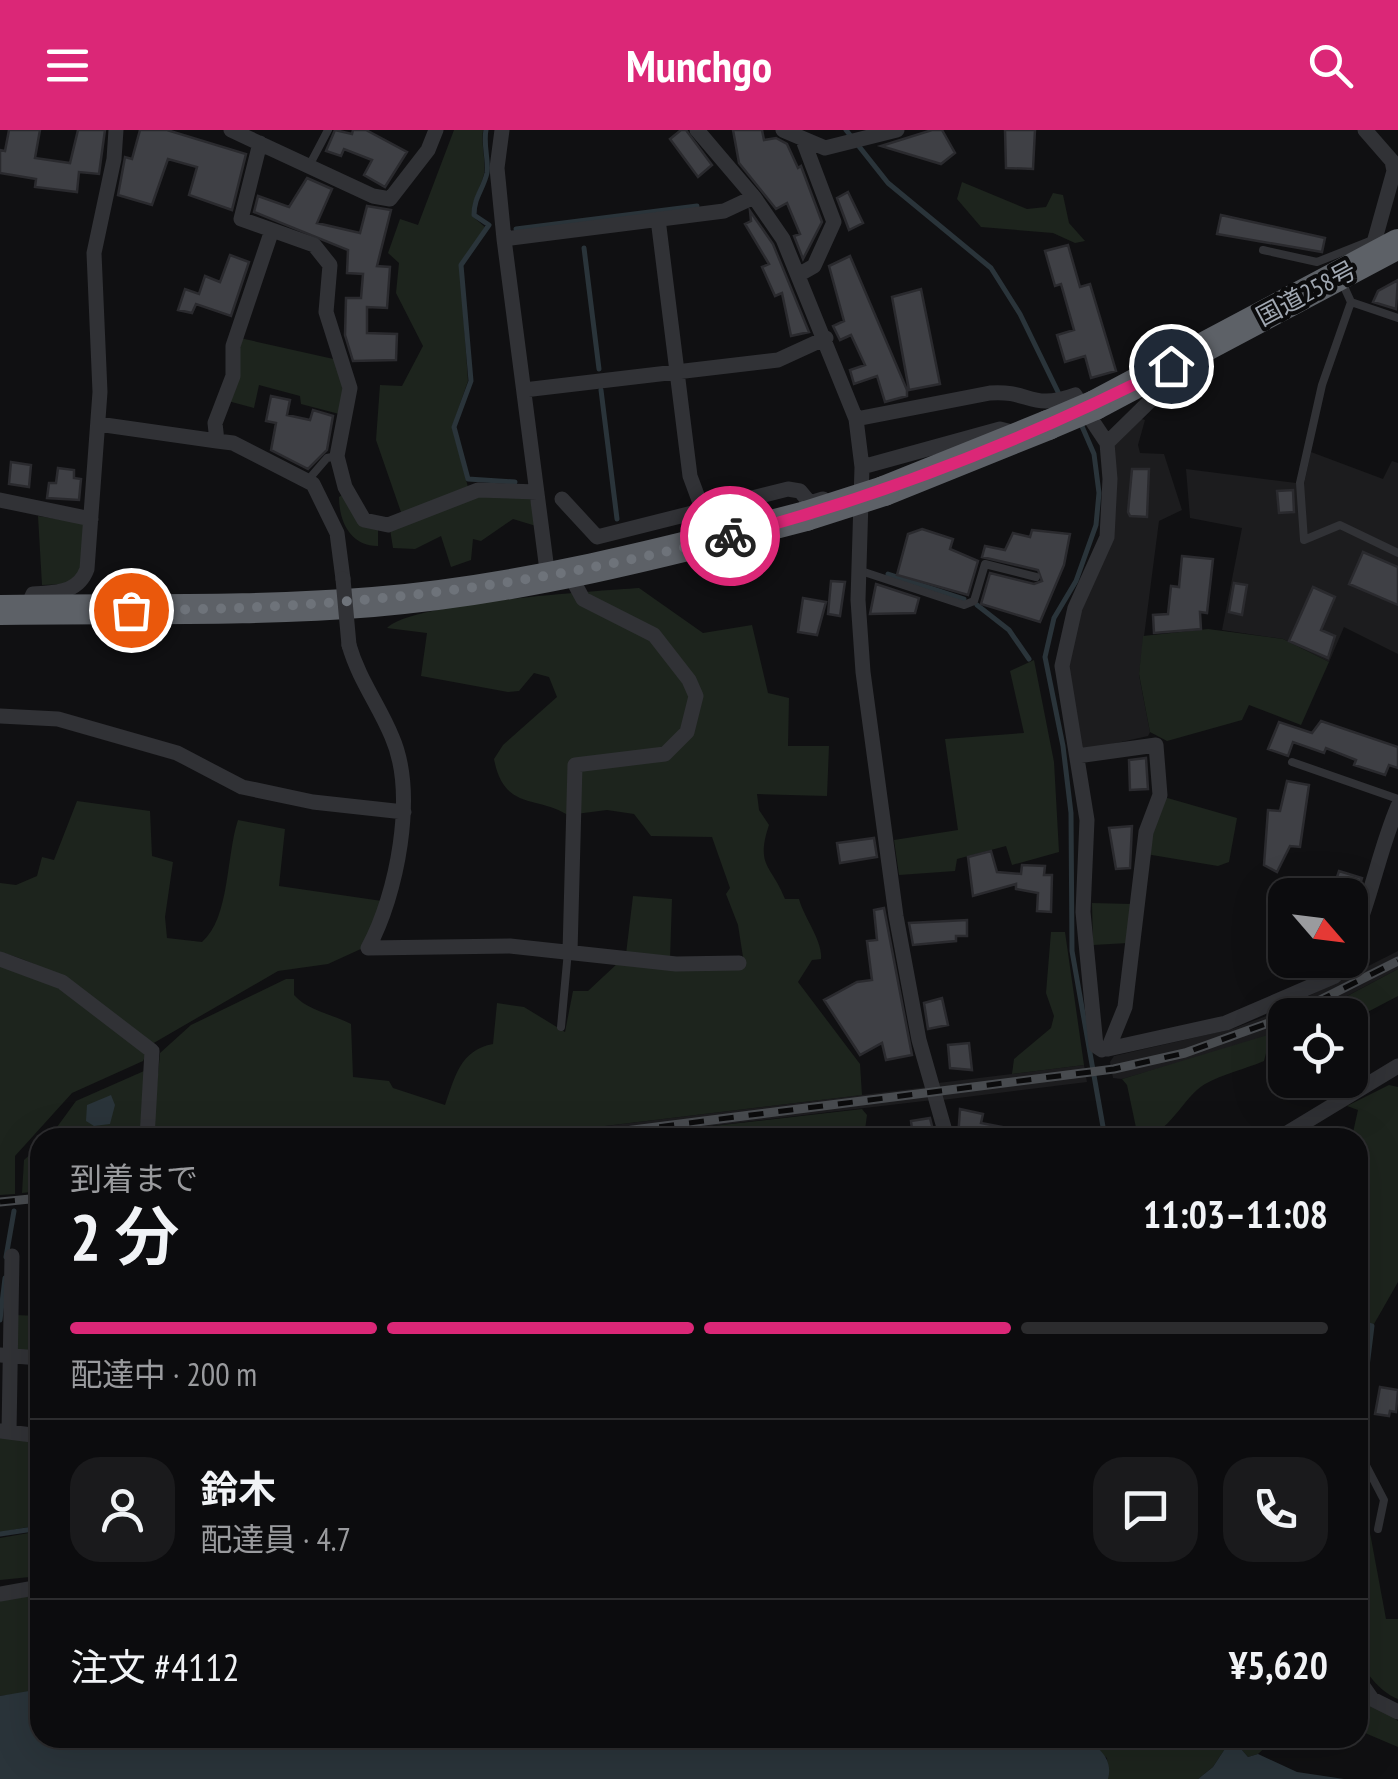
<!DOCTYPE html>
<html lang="ja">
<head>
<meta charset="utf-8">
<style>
	:root { --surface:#0c0c0e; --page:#1a1a1c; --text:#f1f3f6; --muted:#9a9b9e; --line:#2c2c2e; --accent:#db2777 }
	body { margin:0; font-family:"PT Sans Narrow","Noto Sans JP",sans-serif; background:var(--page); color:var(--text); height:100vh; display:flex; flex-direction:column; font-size:38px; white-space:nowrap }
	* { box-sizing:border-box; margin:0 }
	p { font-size:32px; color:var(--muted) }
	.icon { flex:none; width:55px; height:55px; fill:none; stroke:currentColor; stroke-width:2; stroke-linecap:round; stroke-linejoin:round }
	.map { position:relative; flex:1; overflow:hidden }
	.drawer { position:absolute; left:30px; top:998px; width:1338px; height:620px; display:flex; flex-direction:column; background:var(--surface); border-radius:30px; box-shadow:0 10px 40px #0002,0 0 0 2px var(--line) }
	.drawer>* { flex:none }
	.needle { width:65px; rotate:118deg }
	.buttons { position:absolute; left:1268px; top:748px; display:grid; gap:20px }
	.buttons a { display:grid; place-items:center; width:100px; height:100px; border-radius:20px; background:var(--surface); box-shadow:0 10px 40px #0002,0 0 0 2px var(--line); font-size:50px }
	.pin { position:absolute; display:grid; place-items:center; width:85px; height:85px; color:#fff; margin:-42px; border:5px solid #fff; border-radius:50%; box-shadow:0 2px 10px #0007 }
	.courier { position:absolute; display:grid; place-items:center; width:100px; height:100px; margin:-50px; border:8px solid #db2777; border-radius:50%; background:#fff; color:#222; box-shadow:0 2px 12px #0007 }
	.overview em { font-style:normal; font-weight:600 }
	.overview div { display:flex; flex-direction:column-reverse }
	.overview { display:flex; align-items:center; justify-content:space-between; height:170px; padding:0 40px }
	h1 { font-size:65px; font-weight:600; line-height:75px }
	.bar { display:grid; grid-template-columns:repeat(4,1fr); gap:15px 10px; align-content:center; height:120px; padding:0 40px }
	.bar i { height:12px; border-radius:8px; background:var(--line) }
	.bar .on { background:var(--accent) }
	.bar p { grid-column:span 4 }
	.line { display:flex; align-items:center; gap:25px; padding:0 40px; border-top:2px solid var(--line) }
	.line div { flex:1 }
	.round { display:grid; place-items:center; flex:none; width:105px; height:105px; border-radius:30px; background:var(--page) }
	header { display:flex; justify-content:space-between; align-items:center; height:130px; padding:0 40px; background:var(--accent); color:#fff; font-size:45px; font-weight:600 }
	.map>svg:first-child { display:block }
	.built { fill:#1c1c1e }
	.green { fill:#1d241d }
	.water { fill:#2a343a }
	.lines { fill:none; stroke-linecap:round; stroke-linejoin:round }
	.stream { stroke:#2a343a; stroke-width:5 }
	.building { fill:#3f4045; stroke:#2a2a2e; stroke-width:2.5 }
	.lane { stroke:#313236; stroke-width:8 }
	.street { stroke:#313236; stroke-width:15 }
	.highway { stroke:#5d6167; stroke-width:30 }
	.rail-casing { stroke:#484b4f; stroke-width:9 }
	.rail { stroke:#0b0b0c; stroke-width:5; stroke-dasharray:15; stroke-linecap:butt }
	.street-bridge { stroke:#313236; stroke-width:15 }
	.highway-bridge { stroke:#5d6167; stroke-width:30 }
	.done { stroke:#6e737a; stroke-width:10; stroke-dasharray:0 18 }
	.route { stroke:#db2777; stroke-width:12 }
	.labels { text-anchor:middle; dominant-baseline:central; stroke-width:8; stroke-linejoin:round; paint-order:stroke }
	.street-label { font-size:25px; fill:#a1a8b2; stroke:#0b0b0c }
</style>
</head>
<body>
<header><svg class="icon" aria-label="menu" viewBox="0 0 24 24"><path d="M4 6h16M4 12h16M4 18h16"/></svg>Munchgo<svg class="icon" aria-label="search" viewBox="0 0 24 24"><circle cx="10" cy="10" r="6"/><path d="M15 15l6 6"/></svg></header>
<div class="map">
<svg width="1398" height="1649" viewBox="0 0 1398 1649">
	<rect width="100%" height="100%" fill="#101012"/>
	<path class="built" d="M1139 288 1145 290 1138 315 1140 323 1164 324 1182 380 1159 391 1139 545 1150 602 1148 606 1081 621 1066 537 1069 511 1106 422 1114 311Z
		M1311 322 1383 349 1392 331 1398 333V524L1344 497 1329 532 1283 509 1222 500 1242 398 1190 388 1186 339 1304 354Z
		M1398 821V839L1311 885H1285V897L1258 910 1122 949 1113 948 1110 932 1114 926 1232 899 1277 882Z
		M1084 935 1087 952 942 970 938 953Z
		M928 957 933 970 616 1007 505 1008Z"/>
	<path class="green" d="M454 0H483C481 15 486 30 484 44 480 60 472 68 472 86L485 97 460 135 468 251 452 297 468 357 402 385 376 310 380 255 402 256 423 216 396 163 399 133 388 123 400 89 418 95Z
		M962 52 1027 79 1046 77 1053 63 1063 65 1069 93 1085 111 1075 113 1053 103 981 97 957 69Z
		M240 208 338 230 343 240V285L301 274 300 266 259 255 254 278 228 271Z
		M344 364 378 400V416C350 416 339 391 339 367Z
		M468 366 530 368 536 396 513 389 481 411 473 409 471 430 451 437 441 406 415 419 393 418 390 399Z
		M38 386 83 393 84 436 68 454 42 455Z
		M639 458 703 503 752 495 768 563 789 568 788 616H829L827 666 757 664 759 680 769 695C755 737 772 735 785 769H799C804 788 823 811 821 829L812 830 798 852 860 934 862 965 505 1008H152L160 923 191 895 286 849H294V865C308 881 332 884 351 894L353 947 389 951 393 958 445 975C455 947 460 920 493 914L497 873 524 877 565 902 573 861H588L619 832 743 827 738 795 726 764 730 758 712 707 651 706 634 684 607 680 568 685C536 665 504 681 494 629L503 615 557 567 549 547 534 543 519 561 508 562 421 546 427 503 387 498C408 473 596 461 639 458Z
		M1208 499 1283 509 1329 532 1301 595 1249 575 1242 590 1167 611 1150 602 1139 544 1143 506Z
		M1034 530 1054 632 1059 722 1012 735 1006 716 957 729 955 741 899 745 894 710 958 700 945 609 1024 603 1010 541Z
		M1164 667 1237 688 1229 732 1218 736 1146 724Z
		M77 671 150 681 152 726 173 732 165 787 167 808 202 812C230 788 226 726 238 690L285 699 279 756 382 771 363 818 328 834 278 841 152 914C103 877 60 838 0 822V753L16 755 37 746 42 727 54 730Z
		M633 766 672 769 670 829 626 824Z
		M1092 773 1131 774 1128 813 1093 815Z
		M1051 802H1065L1084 935 1012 944 1014 929 1051 898 1054 886 1046 863Z
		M0 836 57 856 146 925 143 931 72 963 15 1026V1064L0 1065Z
		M1398 839V866L1358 887 1336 872Z
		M1271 904 1264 931C1245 939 1223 944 1205 954 1182 967 1169 1008 1138 1007L1127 955 1122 949Z
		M144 941 143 1007 49 1008 76 971Z
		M1389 955 1398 957V1152L1374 1194 1358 1190V1008L1352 1007 1358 980 1347 976Z
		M862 979 867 985 864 1007H616Z
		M40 1016V1061L22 1063 24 1030Z
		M15 1185 40 1186V1221L17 1220Z
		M0 1307 40 1310V1395L0 1402Z
		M1358 1338 1386 1489H1398V1569C1384 1564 1366 1546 1362 1531 1349 1488 1357 1387 1358 1338Z
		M40 1401V1446L0 1450V1408Z
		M40 1464V1561L0 1566V1471Z
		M1358 1560 1398 1591V1617L1358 1600Z
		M1079 1608H1232L1213 1637 1198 1649H1108L1107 1628Z
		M1247 1608H1337L1344 1614 1333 1619 1277 1614 1273 1610 1258 1624 1248 1627 1242 1620Z"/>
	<path class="water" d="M111 965 115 975 110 994 94 996 86 991 87 975Z
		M29 1561H40V1608H1079C1097 1614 1114 1628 1108 1649H0V1566Z
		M1232 1608H1247L1242 1620 1248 1627 1258 1624 1297 1642 1344 1649H1198L1213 1637Z"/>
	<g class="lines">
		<path class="stream" d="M486 0C483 14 489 31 487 43 483 60 474 67 474 85L489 95 461 135 471 251 454 297 468 349 515 352
			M846 0 888 53 991 138 1020 184 1060 266
			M516 99 697 76
			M584 118 599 239
			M601 260 617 389
			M1081 294 1094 324 1099 363 1096 395 1076 451 1054 488 1045 527 1063 616 1071 683 1072 821 1105 1008
			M888 444 964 469
			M977 475 1009 500 1029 529
			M6 1127 14 1081
			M0 1190 5 1148
			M1358 1192 1372 1196 1366 1245
			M0 1404 40 1398"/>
	</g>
	<path class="building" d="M9 0H40L35 28 70 33 78 0H105L99 44 79 42 77 62 35 57 36 49 0 43V20L5 21Z
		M140 0H167L246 24 232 80 189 65 197 37 168 29 152 75 118 65 125 27 132 29Z
		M335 0 352 4 353 0H366L407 22 385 57 364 45 372 30 344 19 341 26 326 21Z
		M681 0H686L712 35 698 47 670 9Z
		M733 0H762L764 10 776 8 787 14 798 38 801 36 822 92 803 129 794 106 800 104 787 73 776 79 739 33Z
		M932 0H942L955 23 941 34 881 16Z
		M1005 0H1035L1033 39 1006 38Z
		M307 48 332 59 317 93 360 103 367 76 391 80 377 136 390 137 387 178 367 177V203L397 204 396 230 353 231 345 205 346 168H361L363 144 347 143 348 120 254 82 258 66 289 77Z
		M848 62 863 93 849 100 837 68Z
		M750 81 773 114 809 202 791 206 782 163 775 166 762 137 769 134 745 94 751 91Z
		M1221 85 1325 108 1322 122 1217 104Z
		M1068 115 1080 157 1090 154 1116 241 1091 248 1085 226 1065 232 1057 205 1074 200 1061 154 1055 156 1045 121Z
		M230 125 249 132 231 186 196 174 192 183 178 180 185 159 199 164 205 146 220 152Z
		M850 126 907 260V266L885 272 877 246 854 254 850 240 865 235 851 205 840 210 833 196 844 191 829 136Z
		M1398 150 1396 179 1373 172 1378 161Z
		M921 159 940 254 909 260 892 167Z
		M271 266 290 270 287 285 310 290 313 280 333 286 327 320 308 339 271 320 276 293 266 291Z
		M11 332 31 335 29 357 9 354Z
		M58 338 74 340V348L81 349 79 370 47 368 49 353H56Z
		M1132 339H1149L1147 387 1130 386 1128 382Z
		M1293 360 1294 382 1279 383 1277 361Z
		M922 399 953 409 950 419 978 431 968 465 897 445 908 404Z
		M1032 400 1070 404 1064 435 1040 492 981 474 990 443 1034 454 1042 451 1038 440 982 427 985 416 1005 420 1013 403 1030 407Z
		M1363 422 1398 437V475L1349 454Z
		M1182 426 1213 429 1207 483 1200 482 1201 499 1154 503 1153 485 1168 484 1171 456 1179 457Z
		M831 451 845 452 840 486 828 484Z
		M1234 453 1247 455 1242 485 1229 482Z
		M876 454 919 468 915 483 870 484Z
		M1313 457 1335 467 1321 500 1335 506 1328 528 1289 511Z
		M803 468 826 472 817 505 798 502Z
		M1321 591 1398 617V638L1389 635 1385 645 1354 635 1356 630 1326 618 1324 623 1293 612 1288 626 1268 619 1279 592 1312 603Z
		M1146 628 1148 659 1130 660 1129 630Z
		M1287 651 1309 655 1300 717 1290 716 1277 742 1264 735 1268 680 1280 681Z
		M1132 696 1130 738 1116 739 1109 698Z
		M874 708 877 727 840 733 837 713Z
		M991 721 997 742 1021 744 1022 735 1045 736 1044 745H1052L1051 782 1037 781 1038 763 1016 759V754L973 766 968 727Z
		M1339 741 1362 748 1350 786V765H1331Z
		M884 778 912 925 886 930 882 913 860 925 824 870 857 852 872 850 867 811 877 810 874 780Z
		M967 790V806H956V811L913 815 909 793Z
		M942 868 948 895 928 899 924 873Z
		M969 913 972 940 950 938 948 915Z
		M960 979 983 984 981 993 1023 1001V1008H958Z
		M930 988 935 1008H913L911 991Z
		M1380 1257 1398 1260 1396 1282 1390 1281 1389 1286 1375 1284Z"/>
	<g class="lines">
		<path class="lane" d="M309 36 328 0
			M1263 120 1317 132 1375 109
			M1341 150 1351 172 1322 255 1300 353 1304 410 1340 395 1398 423
			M1351 172 1398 188
			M308 350 327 328 337 326
			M861 441 964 475 974 471 985 434 1036 447
			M1292 632 1398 669
			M561 897 568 821
			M1358 1320 1384 1370 1378 1399"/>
		<path class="street" d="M231 0 373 66 390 69 428 20 436 0
			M502 0 497 38 504 109
			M697 0 754 67 783 109 856 289 862 337 858 470 863 542 896 786 919 910 947 1008
			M783 0 825 18 897 0
			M1365 0 1392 31 1394 41 1375 109 1381 123
			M260 13 241 89 314 115 330 135 326 182 350 258 337 326 345 357 364 390 388 395 478 360 537 362
			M658 89 690 346 703 381
			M272 100 233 216V246L215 293 217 311 233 313 313 354 337 403 343 449
			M800 144 814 136 834 92 803 10
			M524 260 778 230 826 208
			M856 289 990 263C1031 260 1030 281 1075 265L1107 313 1110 349 1107 407 1075 478 1062 536 1087 690 1083 782 1096 916 1102 920
			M98 294 217 311
			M1107 313 1156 265 1152 246
			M862 337 1000 299 1016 303
			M562 369 597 407 788 359 800 361 810 373 823 369
			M0 370 91 389
			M569 443 583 469 654 505 689 550 696 566 687 602 665 624 575 635 570 822
			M548 448 504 109 724 81 754 67
			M26 480 33 464C55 462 78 464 87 439L100 262 94 123 114 29 116 0
			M349 515C359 550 379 575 392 607 417 664 397 765 368 818L510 816 676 834 739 833
			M0 586 58 589 177 623 242 657 313 672 404 682
			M1077 626 1156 615 1160 665 1146 702 1125 877 1108 919 1226 893 1335 846 1343 830
			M1350 815C1371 771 1378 723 1398 676
			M0 829 62 852 152 921 147 1008
			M1279 1008 1398 936
			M0 1225 40 1228
			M0 1301 40 1306
			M9 1302 12 1126
			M0 1464 40 1457
			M1358 1549 1372 1569 1398 1582"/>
		<path class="highway" d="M1095 275 1398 114
			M884 361 1048 295
			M0 480C124 478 249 482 373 472 520 460 664 423 806 386"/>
		<g class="rail-casing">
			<path id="rail" d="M1290 885 1398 831
				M570 1008 1114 939 1185 923 1285 887
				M0 1072 40 1068"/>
		</g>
		<use href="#rail" class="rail"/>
		<path class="street-bridge" d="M343 449 349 515"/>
		<path class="highway-bridge" d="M1048 295 1095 275
			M806 386 884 361"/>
	</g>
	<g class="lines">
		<path class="done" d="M131 480C337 480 530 458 730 406"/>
		<path class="route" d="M730 406C883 366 1030 308 1171 236"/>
	</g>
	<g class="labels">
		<g class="street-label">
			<text transform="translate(1306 163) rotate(-28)">国道258号</text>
		</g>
	</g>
</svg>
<div class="buttons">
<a><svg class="needle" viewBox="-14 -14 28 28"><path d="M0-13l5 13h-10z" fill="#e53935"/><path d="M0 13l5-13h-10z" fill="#9a9b9e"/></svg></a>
<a><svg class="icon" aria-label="locate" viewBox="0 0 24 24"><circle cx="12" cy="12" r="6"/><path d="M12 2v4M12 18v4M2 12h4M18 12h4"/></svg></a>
</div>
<div class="pin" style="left:131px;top:480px;background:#ea580c"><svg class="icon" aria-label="bag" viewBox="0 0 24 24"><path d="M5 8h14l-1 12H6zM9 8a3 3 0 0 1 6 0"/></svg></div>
<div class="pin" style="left:1171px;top:236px;background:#1f2937"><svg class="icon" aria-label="home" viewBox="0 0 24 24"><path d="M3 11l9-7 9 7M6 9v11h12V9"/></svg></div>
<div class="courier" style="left:730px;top:406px"><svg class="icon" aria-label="bike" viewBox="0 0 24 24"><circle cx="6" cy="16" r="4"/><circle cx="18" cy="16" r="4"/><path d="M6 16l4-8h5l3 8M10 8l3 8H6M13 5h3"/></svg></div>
<section class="drawer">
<div class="overview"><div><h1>2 分</h1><p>到着まで</p></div><em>11:03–11:08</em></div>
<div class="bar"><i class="on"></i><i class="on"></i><i class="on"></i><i></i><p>配達中 · 200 m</p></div>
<div class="line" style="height:180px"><a class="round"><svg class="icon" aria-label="person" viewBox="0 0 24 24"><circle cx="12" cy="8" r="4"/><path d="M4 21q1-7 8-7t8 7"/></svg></a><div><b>鈴木</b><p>配達員 · 4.7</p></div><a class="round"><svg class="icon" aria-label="chat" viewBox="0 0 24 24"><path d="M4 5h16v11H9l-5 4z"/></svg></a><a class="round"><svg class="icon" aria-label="phone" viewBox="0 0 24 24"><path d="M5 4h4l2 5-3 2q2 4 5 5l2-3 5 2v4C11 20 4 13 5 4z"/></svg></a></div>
<div class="line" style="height:130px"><div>注文 #4112</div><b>¥5,620</b></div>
</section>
</div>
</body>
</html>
